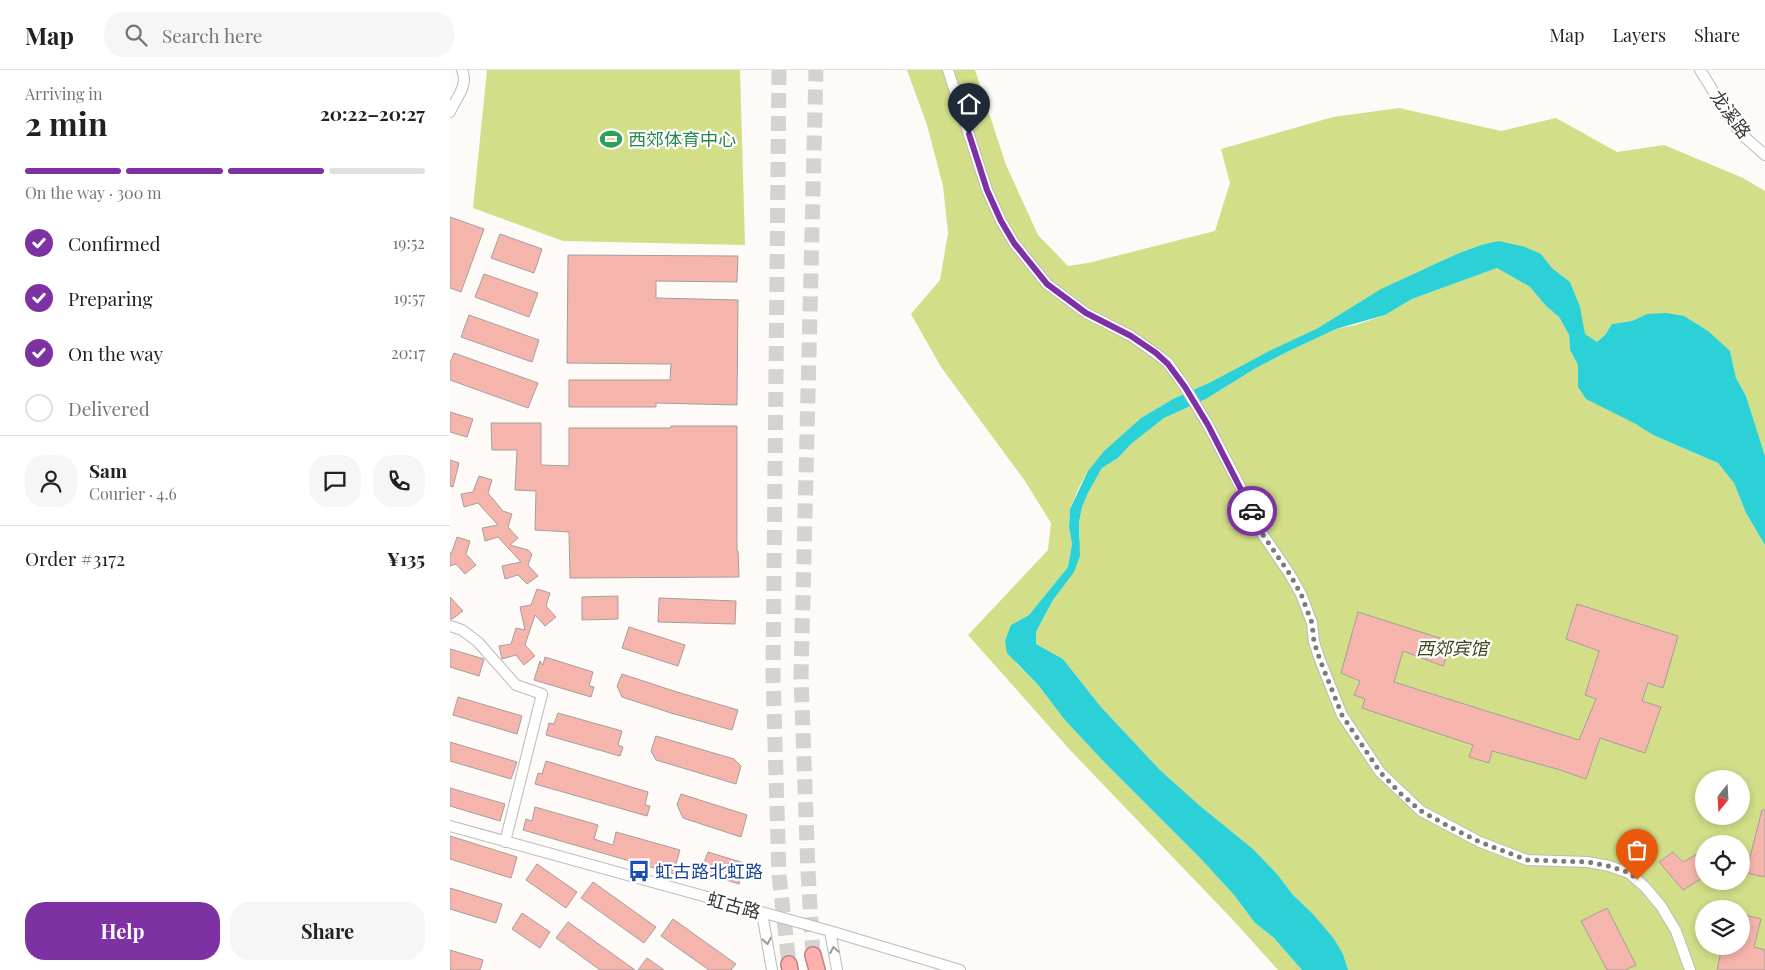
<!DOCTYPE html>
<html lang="en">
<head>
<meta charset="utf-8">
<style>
	:root { --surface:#fff; --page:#f6f6f6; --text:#202124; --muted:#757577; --line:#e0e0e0; --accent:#7e31a3 }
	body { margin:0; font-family:"Playfair Display","Noto Sans SC",serif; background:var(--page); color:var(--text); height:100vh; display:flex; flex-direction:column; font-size:19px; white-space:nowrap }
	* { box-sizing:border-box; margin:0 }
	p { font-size:16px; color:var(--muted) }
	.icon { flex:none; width:28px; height:28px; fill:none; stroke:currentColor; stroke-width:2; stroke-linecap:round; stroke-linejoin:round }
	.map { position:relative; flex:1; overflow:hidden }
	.side { display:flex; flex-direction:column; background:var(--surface); width:450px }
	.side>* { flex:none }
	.needle { width:32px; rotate:198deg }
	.tools { position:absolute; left:1245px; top:700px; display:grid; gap:10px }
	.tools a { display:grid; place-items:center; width:55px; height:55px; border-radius:50%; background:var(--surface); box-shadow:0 2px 8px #0003; font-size:25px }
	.pin { position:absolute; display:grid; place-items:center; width:42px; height:42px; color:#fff; margin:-51px -21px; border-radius:50% 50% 50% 0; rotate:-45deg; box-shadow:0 0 5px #0007 }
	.pin .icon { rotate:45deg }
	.courier { position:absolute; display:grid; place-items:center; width:50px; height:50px; margin:-25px; border:4px solid #7e31a3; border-radius:50%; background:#fff; color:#222; box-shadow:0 1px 6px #0007 }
	.summary em { font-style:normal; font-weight:700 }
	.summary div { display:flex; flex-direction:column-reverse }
	.summary { display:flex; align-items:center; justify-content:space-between; height:85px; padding:0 25px }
	h1 { font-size:32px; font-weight:700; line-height:38px }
	.bar { display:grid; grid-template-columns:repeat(4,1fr); gap:8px 5px; align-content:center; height:60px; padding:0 25px }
	.bar i { height:6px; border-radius:4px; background:var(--line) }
	.bar .on { background:var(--accent) }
	.bar p { grid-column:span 4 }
	.line { display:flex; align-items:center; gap:12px; padding:0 25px; border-top:1px solid var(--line) }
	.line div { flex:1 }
	.round { display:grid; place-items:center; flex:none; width:52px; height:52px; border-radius:20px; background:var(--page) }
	ol { padding:0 25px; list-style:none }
	li { display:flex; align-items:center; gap:15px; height:55px }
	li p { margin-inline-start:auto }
	li .icon { padding:5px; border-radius:50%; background:var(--accent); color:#fff; stroke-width:4 }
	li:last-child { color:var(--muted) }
	li i { width:28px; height:28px; border:2px solid var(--line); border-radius:50% }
	.button { display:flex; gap:10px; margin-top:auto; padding:10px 25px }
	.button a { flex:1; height:58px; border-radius:20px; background:var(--accent); color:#fff; font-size:20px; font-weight:700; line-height:58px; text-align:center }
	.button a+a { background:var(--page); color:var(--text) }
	header { display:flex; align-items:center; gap:30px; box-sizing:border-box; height:70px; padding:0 25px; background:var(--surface); border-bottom:1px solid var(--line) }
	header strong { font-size:24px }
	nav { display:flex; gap:28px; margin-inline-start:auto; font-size:18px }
	.search { width:350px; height:45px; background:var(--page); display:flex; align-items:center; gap:12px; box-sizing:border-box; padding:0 18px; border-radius:20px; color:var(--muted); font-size:19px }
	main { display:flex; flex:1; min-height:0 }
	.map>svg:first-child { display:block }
	.green { fill:#d2de88; fill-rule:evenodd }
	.water { fill:#2bd1d7 }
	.building { fill:#f5b5ac; stroke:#a39f9e }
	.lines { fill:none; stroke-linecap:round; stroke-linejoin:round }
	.highway-tunnel { stroke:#d5d3d0; stroke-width:15; stroke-dasharray:15 8; stroke-linecap:butt }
	.minor-casing { stroke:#bdbab7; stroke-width:12 }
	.highway-casing { stroke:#b88584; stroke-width:18 }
	.minor { stroke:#fff; stroke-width:10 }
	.highway { stroke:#feafae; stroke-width:15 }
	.oneway { stroke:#9b9a9a }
	.done { stroke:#7c7b79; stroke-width:5; stroke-dasharray:0 9 }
	.route { stroke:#7e31a3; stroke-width:6 }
	.labels { text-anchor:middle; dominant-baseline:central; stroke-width:4.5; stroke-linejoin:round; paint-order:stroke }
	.street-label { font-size:18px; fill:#373635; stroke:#fff }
	.leisure-label { font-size:18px; fill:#27864d; stroke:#fff; text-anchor:start }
	.park-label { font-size:18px; font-style:italic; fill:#41471d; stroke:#fff }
	.transit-label { font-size:18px; fill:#164399; stroke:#fff; text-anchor:start }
</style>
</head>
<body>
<header>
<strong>Map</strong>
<div class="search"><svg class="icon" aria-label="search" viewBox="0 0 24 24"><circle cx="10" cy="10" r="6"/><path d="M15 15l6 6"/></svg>Search here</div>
<nav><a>Map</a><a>Layers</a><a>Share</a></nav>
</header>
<main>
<section class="side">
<div class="summary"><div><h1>2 min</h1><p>Arriving in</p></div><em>20:22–20:27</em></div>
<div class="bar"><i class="on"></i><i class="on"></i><i class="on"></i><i></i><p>On the way · 300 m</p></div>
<ol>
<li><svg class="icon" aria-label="check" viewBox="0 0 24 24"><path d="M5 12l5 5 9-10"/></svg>Confirmed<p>19:52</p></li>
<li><svg class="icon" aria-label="check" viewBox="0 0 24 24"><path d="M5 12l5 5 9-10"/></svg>Preparing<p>19:57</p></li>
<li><svg class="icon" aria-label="check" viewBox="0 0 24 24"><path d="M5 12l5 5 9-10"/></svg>On the way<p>20:17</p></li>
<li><i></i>Delivered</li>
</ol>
<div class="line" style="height:90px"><a class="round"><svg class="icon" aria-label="person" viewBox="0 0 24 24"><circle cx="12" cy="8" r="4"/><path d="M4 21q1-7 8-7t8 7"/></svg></a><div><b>Sam</b><p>Courier · 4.6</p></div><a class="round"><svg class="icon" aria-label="chat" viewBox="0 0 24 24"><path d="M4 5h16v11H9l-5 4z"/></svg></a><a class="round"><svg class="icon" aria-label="phone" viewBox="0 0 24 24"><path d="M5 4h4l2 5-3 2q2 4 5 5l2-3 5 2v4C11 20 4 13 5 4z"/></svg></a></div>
<div class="line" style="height:65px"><div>Order #3172</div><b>¥135</b></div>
<div class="button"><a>Help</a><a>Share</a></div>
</section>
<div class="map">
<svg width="1315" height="900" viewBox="0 0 1315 900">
	<rect width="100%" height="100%" fill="#fdfaf7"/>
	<path class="green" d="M37 0H290L295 175 113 171 23 138Z
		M457 0H525L556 95 588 165 618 196 638 193 765 161 780 113 771 79 883 47 949 38 1051 61 1106 48 1167 82 1214 75 1293 108 1315 121V386L1296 326 1286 308 1280 281 1197 244 1182 251 1162 254 1155 265 1147 272 1135 265 1120 212 1102 198 1091 184 1031 175 1009 183 932 219 868 258 819 281 761 312 723 329 691 348 654 381 638 401 629 417 620 439 619 457 622 474 618 497 579 545 561 555 566 593 589 616 614 649 654 692 752 790 784 825 805 853 823 867 852 900H828L783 850 621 681 518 565 598 480 601 453 575 411 491 297 461 244 490 210 498 163 493 116 477 55Z
		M1047 198 1080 217 1096 236 1109 247 1119 265 1120 280 1128 295V317L1203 365 1268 393 1284 413 1296 443 1315 475V900H898L893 884 863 844 843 825 828 805 803 779 749 735 710 700 651 637 613 589 586 574V562L603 530 613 516 630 468 629 452 632 437 638 423 652 398 668 388 681 374 714 348 756 329 806 298 837 282 886 259 906 255 935 245 962 229ZM1254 709H1291V746H1254ZM1254 774H1291V811H1254ZM1254 839H1291V876H1254Z"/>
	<path class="water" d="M1049 171 1075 177 1091 184 1102 198 1120 212 1130 237 1135 264 1147 272 1155 265 1162 254 1182 251 1197 244 1216 243 1234 246 1258 261 1280 281 1286 308 1296 326 1315 386V475L1296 443 1284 413 1268 393 1203 365 1184 353 1136 329 1128 317V295L1120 280 1119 265 1109 247 1096 236 1080 217 1047 198 962 229 935 245 886 259 837 282 806 298 756 329 714 348 681 374 668 388 652 398 638 423 632 437 629 452 630 486 624 502 603 530 586 562V574L613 589 651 637 710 700 749 735 803 779 828 805 843 825 863 844 884 869 893 884 898 900H852L823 867 805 853 784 825 752 790 654 692 614 649 589 616 557 583 555 571 561 555 579 545 618 497 622 474 619 457 620 439 638 401 654 381 691 348 723 329 761 312 819 281 868 258 931 219 1009 183 1031 175Z"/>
	<path class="building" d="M0 147 34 159 11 222 0 218Z
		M50 164 92 179 84 203 41 188Z
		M118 185 288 186 287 212 206 211V228L288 230 287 335 206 333V337H119V310H220L221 294 117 293Z
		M34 204 88 223 79 247 25 227Z
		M19 245 89 270 82 292 11 267Z
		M4 283 88 313 78 338 0 310V293Z
		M0 342 23 349 17 367 0 362Z
		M41 353H91V395L119 396V358H221V356H287V481H288L289 507 120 508 119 462 85 460 86 421 65 420 67 380H42Z
		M0 390 9 393 3 417 0 416Z
		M29 406 42 410 38 423 53 441 62 444 58 457 68 468 60 475 78 480 82 484 78 495 88 506 77 514 68 505 55 509 52 496 71 492 48 467 35 471 32 458 48 455 28 433 14 437 11 424 23 422Z
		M7 467 20 471 16 484 26 495 15 504 6 494 0 496V483L2 482Z
		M87 519 100 523 96 536 106 547 95 556 85 545 75 575 85 586 74 595 66 585 52 589 49 576 61 574 66 558 75 560 70 537 81 535Z
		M168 526V549L132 550V527Z
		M0 527 13 541 2 549H0Z
		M209 528 286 531 285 554 208 552Z
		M1127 534 1228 566 1213 618 1198 613 1192 631 1211 637 1195 683 1150 668 1136 709 1107 699 1042 681 1039 693 1019 687 1023 675 912 638 915 629 904 625 910 611 891 603 908 542 1002 572 993 596 953 581 944 612 1129 670 1146 629 1135 625 1149 581 1116 569Z
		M179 557 235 575 228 596 172 578Z
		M0 579 34 589 29 606 0 597Z
		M95 587 143 602 139 616 144 617 141 627 84 610 90 591 93 595Z
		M172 604 227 622 288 640 282 660 221 643 172 627 167 616Z
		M8 627 72 646 67 664 3 645Z
		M108 643 172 661 168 675 173 677 170 686 96 665 99 653 104 654Z
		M206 666 284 689 291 696 286 714 206 690 201 681Z
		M0 672 67 692 61 709 0 691Z
		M96 691 198 722 195 735 200 736 197 746 85 714 88 703 92 704Z
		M0 718 55 734 50 751 0 736Z
		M231 724 297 745 291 767 233 748 227 735Z
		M85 737 148 755 144 769 163 775 166 762 230 780 226 794 230 796 228 805 73 760 76 749 82 751Z
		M1312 740H1315V807L1296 803Z
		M0 766 67 787 61 808 0 789Z
		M1254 780V807L1233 820 1209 792 1223 782 1233 792Z
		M258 782 294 793 289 814 260 805 254 792Z
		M87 794 127 822 116 838 76 810Z
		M143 812 206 857 194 873 131 828Z
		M0 818 52 834 46 853 0 839Z
		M1157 838 1186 895 1175 900H1157L1131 851Z
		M72 843 100 862 90 878 62 859Z
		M1291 844 1311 849 1304 877 1315 880V900H1267L1272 876H1291Z
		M223 849 286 894 281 900H259L211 866Z
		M118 852 185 900H150L106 868Z
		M0 880 33 890 30 900H0Z
		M197 888 214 900H188Z"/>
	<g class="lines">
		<path class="highway-tunnel" d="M329 0 323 604 329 805 339 894
			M363 885 358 802 351 606 366 0"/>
		<g class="minor-casing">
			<path id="minor" d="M498 0 537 120 551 151 564 173 597 214 636 243 681 266 705 283 718 293 735 317 758 355 793 422 809 459 839 503 851 524 862 553 864 572 870 590 892 645 930 702 971 741 1030 772 1077 790 1138 792 1159 796 1179 803 1195 817 1211 836 1226 861 1240 900
				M1250 0 1289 62 1315 85
				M0 42C6 28 19 15 12 0
				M0 556 12 560 28 572 66 615 92 624 55 772
				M0 756 380 861 510 900
				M312 843 322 900
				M380 861 387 900"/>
		</g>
		<g class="highway-casing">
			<path id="highway" d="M363 885 367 900
				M339 894 340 900"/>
		</g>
		<use href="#minor" class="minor"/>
		<use href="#highway" class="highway"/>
	</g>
	<defs><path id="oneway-chevron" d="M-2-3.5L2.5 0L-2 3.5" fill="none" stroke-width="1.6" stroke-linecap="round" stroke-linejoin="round" transform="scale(1.25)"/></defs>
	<g class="oneway">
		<use href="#oneway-chevron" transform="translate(317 871) rotate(80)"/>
		<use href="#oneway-chevron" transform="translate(384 880) rotate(-100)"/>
	</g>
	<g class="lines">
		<path class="done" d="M802 441 809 459 839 503 851 524 862 553 864 572 870 590 892 645 930 702 951 724 971 741 1000 757 1030 772 1077 790 1138 792 1159 796 1180 803 1187 810"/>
		<path class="route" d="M519 64 537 120 551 151 564 173 597 214 636 243 681 266 706 283 718 294 735 317 758 355 802 441"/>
	</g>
	<defs>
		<g id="stadium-bare" transform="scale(1.725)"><path d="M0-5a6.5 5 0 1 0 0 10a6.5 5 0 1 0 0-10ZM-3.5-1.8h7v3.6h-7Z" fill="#2e9e5b" stroke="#fff" stroke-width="2.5" paint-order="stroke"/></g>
		<g id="bus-bare" transform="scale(1.725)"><path d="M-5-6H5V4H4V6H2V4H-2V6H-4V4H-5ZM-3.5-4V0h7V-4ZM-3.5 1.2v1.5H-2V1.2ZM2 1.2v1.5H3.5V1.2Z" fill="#1a4fb4" stroke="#fff" stroke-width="2.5" paint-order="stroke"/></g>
	</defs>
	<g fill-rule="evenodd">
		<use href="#stadium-bare" x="161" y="69"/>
		<use href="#bus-bare" x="189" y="801"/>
	</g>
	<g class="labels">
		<g class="street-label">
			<text transform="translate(1281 44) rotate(54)">龙溪路</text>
			<text transform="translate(284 835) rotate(15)">虹古路</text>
		</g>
		<g class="leisure-label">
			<text x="178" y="69">西郊体育中心</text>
		</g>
		<g class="park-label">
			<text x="1002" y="578">西郊宾馆</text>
		</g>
		<g class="transit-label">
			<text x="205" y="801">虹古路北虹路</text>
		</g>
	</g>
</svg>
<div class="tools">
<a><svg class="needle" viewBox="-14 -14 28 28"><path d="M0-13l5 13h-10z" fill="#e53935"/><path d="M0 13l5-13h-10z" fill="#757577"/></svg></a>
<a><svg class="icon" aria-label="locate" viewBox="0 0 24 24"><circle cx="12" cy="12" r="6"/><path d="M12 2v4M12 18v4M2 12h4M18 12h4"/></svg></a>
<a><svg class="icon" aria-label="layers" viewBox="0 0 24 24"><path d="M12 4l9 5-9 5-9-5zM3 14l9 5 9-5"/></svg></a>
</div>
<div class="pin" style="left:1187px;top:810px;background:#ea580c"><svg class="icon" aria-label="bag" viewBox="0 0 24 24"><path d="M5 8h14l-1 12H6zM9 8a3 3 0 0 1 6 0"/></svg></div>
<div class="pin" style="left:519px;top:64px;background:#1f2937"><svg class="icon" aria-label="home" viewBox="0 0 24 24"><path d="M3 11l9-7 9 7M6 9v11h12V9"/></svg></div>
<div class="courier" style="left:802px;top:441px"><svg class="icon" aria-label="car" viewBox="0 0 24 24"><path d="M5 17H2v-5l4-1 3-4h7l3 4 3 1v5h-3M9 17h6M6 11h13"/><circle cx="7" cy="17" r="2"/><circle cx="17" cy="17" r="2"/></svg></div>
</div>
</main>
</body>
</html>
